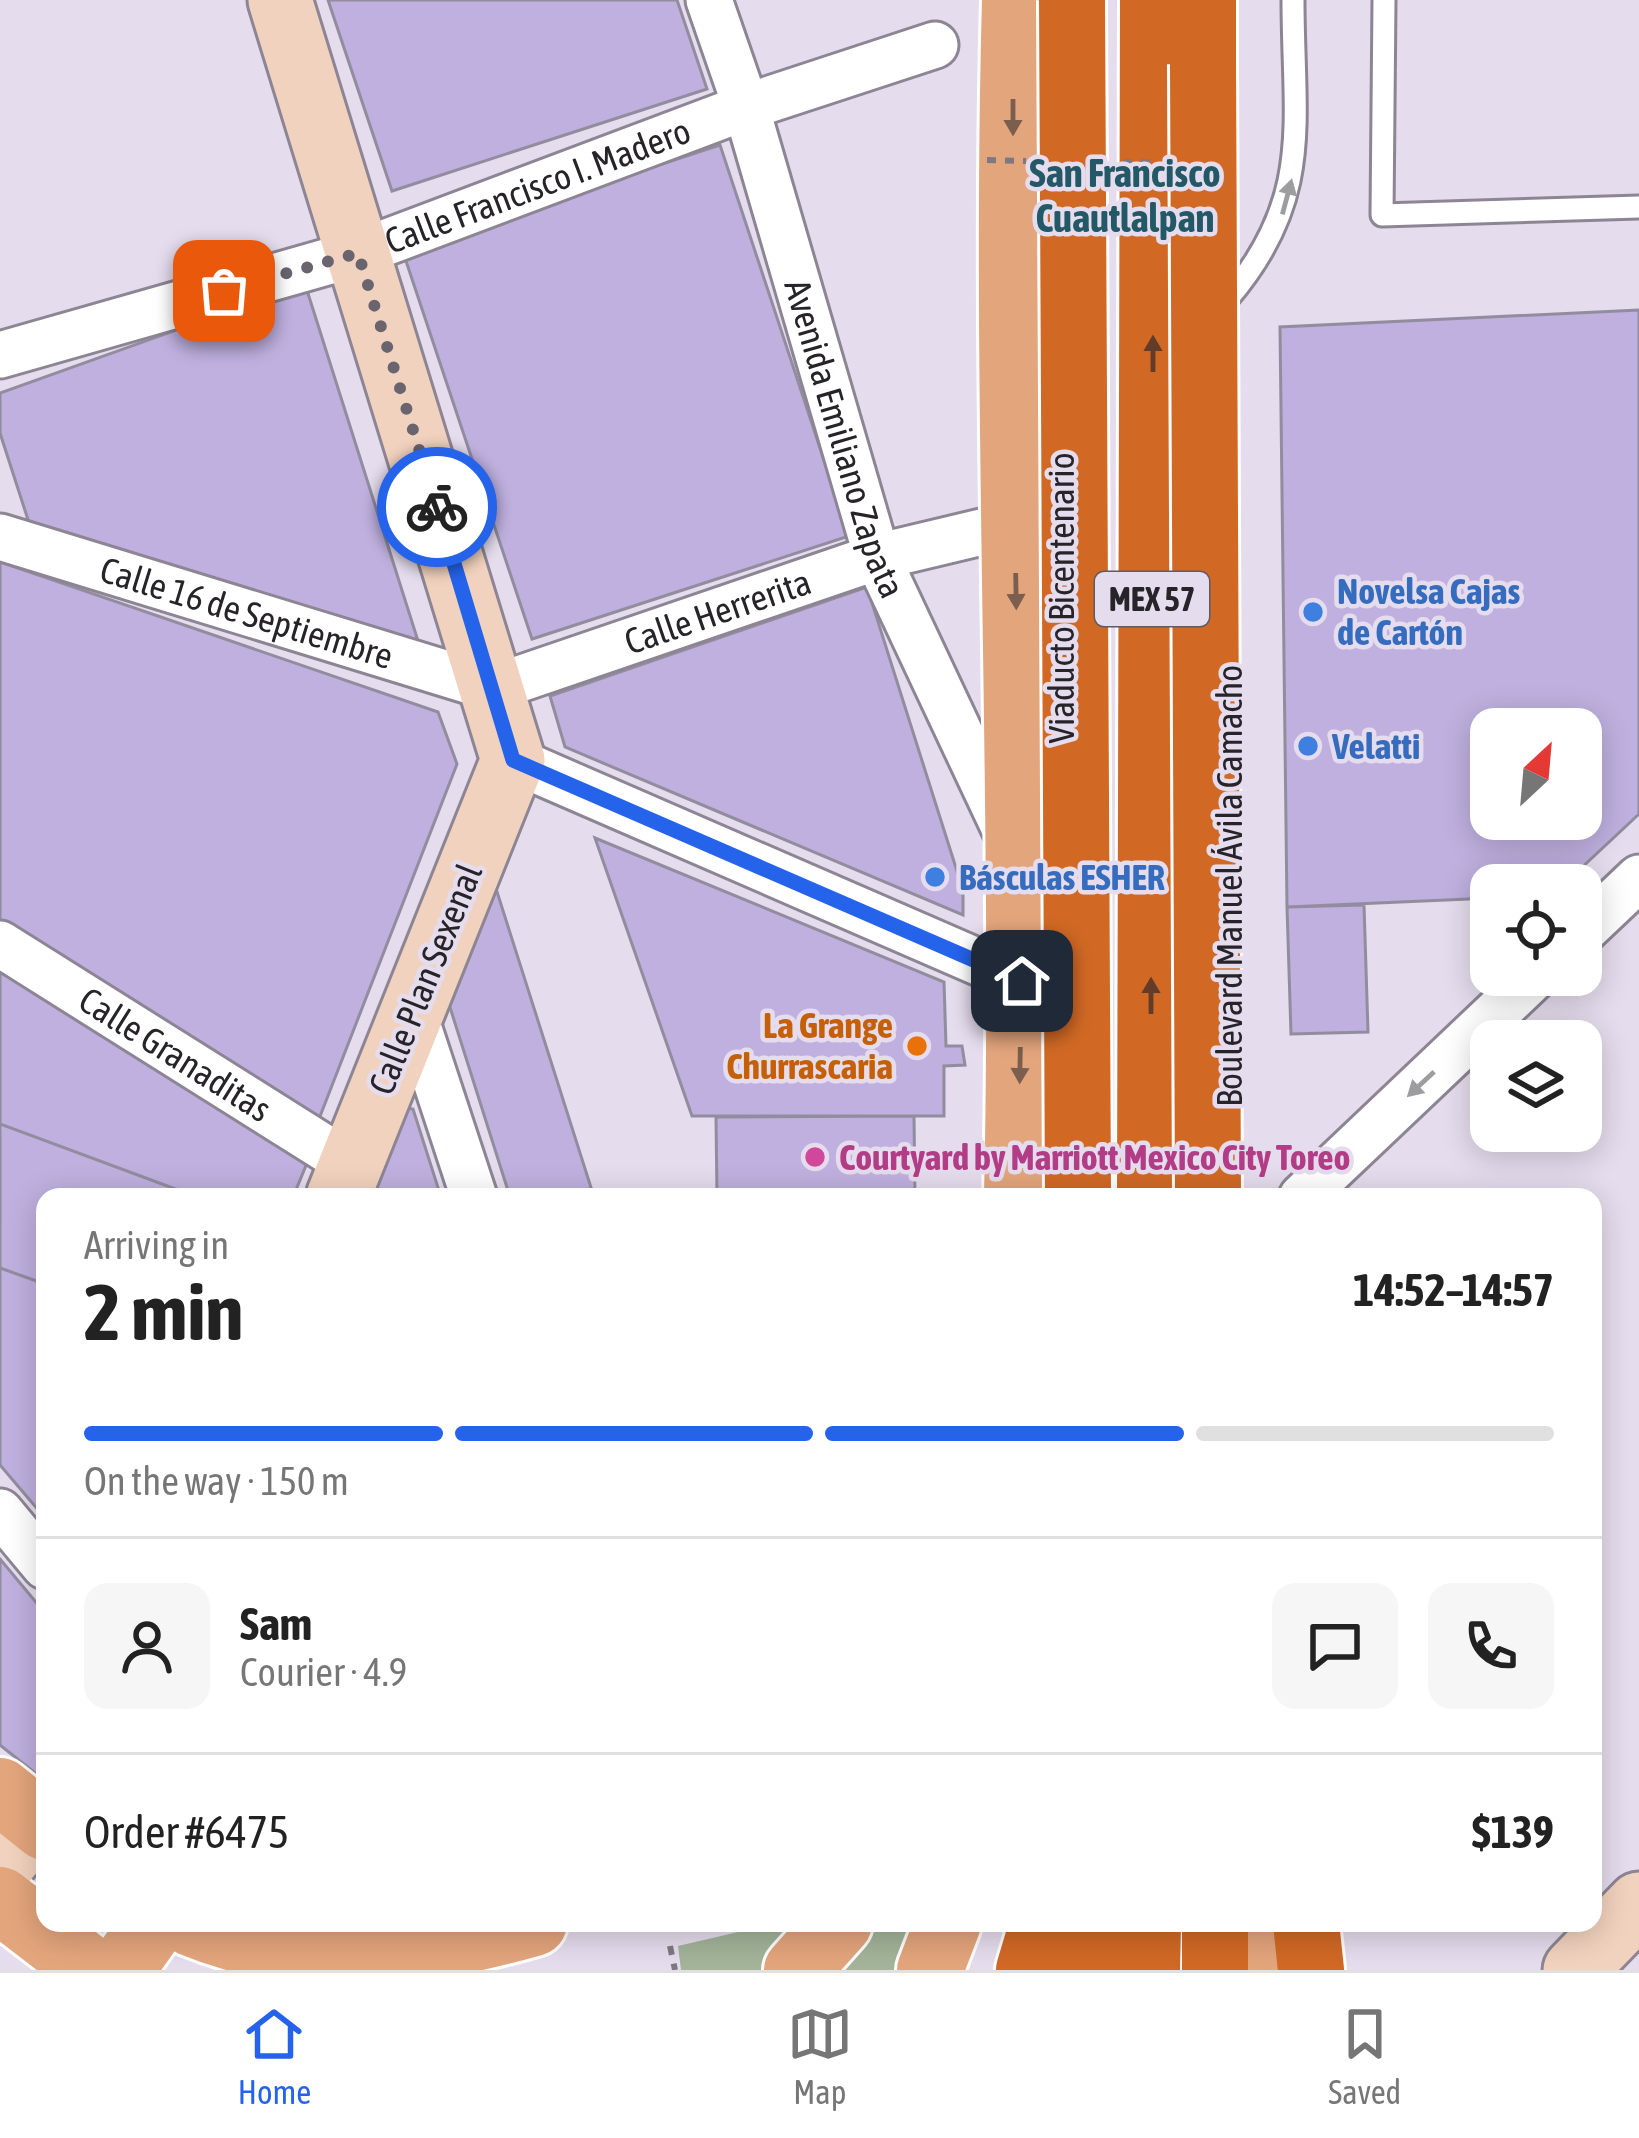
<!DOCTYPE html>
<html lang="en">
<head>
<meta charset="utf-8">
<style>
	:root { --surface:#fff; --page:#f6f6f6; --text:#222; --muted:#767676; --line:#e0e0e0; --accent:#2563eb }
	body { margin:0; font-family:"Asap Condensed",sans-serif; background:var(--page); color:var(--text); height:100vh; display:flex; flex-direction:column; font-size:45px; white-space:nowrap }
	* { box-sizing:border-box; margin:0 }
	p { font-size:39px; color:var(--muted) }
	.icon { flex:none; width:66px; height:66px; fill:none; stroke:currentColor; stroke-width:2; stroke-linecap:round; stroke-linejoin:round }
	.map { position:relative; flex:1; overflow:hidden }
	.sheet { position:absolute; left:36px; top:1188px; width:1566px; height:744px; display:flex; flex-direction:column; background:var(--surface); border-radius:24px; box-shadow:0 6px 30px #0003 }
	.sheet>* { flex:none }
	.needle { width:78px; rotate:26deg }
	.buttons { position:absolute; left:1470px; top:708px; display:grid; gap:24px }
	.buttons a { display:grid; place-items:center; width:132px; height:132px; border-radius:24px; background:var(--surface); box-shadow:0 6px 30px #0003; font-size:60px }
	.pin { position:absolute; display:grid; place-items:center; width:102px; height:102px; color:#fff; margin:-51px; border-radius:24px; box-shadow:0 6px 18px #0006 }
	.courier { position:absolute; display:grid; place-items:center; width:120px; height:120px; margin:-60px; border:9px solid #2563eb; border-radius:50%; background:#fff; color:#222; box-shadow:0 3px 15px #0007 }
	.headline em { font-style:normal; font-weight:700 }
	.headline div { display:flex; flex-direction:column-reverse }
	.headline { display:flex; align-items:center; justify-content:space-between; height:204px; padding:0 48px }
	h1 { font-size:78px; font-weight:700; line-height:90px }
	.bar { display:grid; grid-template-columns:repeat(4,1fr); gap:18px 12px; align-content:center; height:144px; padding:0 48px }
	.bar i { height:15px; border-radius:9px; background:var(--line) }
	.bar .current { background:var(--accent) }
	.bar p { grid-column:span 4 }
	.line { display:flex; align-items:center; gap:30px; padding:0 48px; border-top:3px solid var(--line) }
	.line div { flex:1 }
	.round { display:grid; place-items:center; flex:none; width:126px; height:126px; border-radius:24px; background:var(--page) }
	.tabs { display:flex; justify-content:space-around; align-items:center; height:168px; border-top:3px solid var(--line); background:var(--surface); font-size:33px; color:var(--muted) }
	.tabs a { display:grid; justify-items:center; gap:6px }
	.tabs .current { color:var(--accent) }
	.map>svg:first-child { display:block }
	.green { fill:#a3b49a }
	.building { fill:#bfb0df; stroke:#928d9e; stroke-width:3; fill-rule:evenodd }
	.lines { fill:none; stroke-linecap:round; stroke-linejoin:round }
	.lane-casing { stroke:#8d8594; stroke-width:27 }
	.street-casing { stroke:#8d8594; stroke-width:51 }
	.secondary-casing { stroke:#8d8594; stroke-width:69 }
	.primary-casing { stroke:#fff; stroke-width:72 }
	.highway-casing { stroke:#fff; stroke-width:72 }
	.path { stroke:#7e7883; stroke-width:6; stroke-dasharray:9 9; stroke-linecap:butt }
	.lane { stroke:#fff; stroke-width:21 }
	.street { stroke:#fff; stroke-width:45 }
	.secondary { stroke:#f1d2be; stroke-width:63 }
	.primary { stroke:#e3a57c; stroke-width:66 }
	.highway { stroke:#d16925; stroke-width:66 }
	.highway-bridge-casing { stroke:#fff; stroke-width:72; stroke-linecap:butt }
	.path-bridge { stroke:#7e7883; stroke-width:6; stroke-dasharray:9 9; stroke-linecap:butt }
	.highway-bridge { stroke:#d16925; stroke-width:66 }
	.oneway { fill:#7b5e4e }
	.oneway2 { fill:#9d9c9f }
	.oneway3 { fill:#623c28 }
	.done { stroke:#69646e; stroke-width:12; stroke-dasharray:0 21.6 }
	.route { stroke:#2563eb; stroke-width:15 }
	.shop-dot { fill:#3f7fe0; stroke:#e5dced; stroke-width:4.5 }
	.food-dot { fill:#e8710a; stroke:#e5dced; stroke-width:4.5 }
	.hotel-dot { fill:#d1479c; stroke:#e5dced; stroke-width:4.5 }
	.labels { text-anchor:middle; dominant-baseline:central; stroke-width:9; stroke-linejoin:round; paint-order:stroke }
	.shield { fill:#e5dced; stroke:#5f5a64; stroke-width:3 }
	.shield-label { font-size:33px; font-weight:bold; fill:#262329 }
	.street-label { font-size:36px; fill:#262329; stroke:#e5dced }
	.shop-label { font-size:36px; font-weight:bold; fill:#366cbe; stroke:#e5dced; text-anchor:start }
	.food-label { font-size:36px; font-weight:bold; fill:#c56008; stroke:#e5dced; text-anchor:end }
	.hotel-label { font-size:36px; font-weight:bold; fill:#b23c85; stroke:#e5dced; text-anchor:start }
	.neighbourhood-label { font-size:39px; font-weight:bold; fill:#235966; stroke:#e5dced }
</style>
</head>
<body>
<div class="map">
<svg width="1639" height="1970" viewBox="0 0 1639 1970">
	<rect width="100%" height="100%" fill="#e5dced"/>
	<path class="green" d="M777 1923H802L774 1970H681L678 1946Z
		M884 1923H913L896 1970H825L849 1940Z"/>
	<path class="building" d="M328 0H677L707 89 392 191Z
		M720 145 849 536 532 639 402 249Z
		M305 284 419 644 31 529 0 433V393Z
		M1639 310V814L1563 885H1491V898L1287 907 1280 327ZM1491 729H1581V819H1491Z
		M0 562 438 712 457 764 317 1124 0 924Z
		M867 587 963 890V915L565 747 550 696Z
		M595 838 944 982 946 1046H962L965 1065 944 1066V1116H692Z
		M492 876 594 1197H510L448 1001Z
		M1364 905 1368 1032 1291 1034 1287 907Z
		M0 968 307 1163 293 1197H197L0 1124Z
		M400 1107 413 1109 441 1197H364Z
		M914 1116 915 1197H717L716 1117Z
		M0 1124 197 1197H45V1284L0 1268Z
		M0 1268 45 1284V1518L0 1465Z
		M0 1559 45 1613V1771L40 1777 0 1745Z"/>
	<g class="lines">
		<g class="lane-casing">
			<path id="lane" d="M1384 0 1382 215 1639 207
				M1229 297C1314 197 1293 122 1293 0"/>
		</g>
		<g class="street-casing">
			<g id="street">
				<path id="s1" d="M709 0 746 107 877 557 1011 842"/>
				<path id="s2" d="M0 355 358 253 746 107 935 45"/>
				<path id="s3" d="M0 537 493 688 877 557 1015 524"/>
				<path d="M513 760 1022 981"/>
				<path d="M1581 933 1639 878"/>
				<path id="s4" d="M0 944 350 1164"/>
				<path d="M413 1011 474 1197"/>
				<path d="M1302 1197 1536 975"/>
				<path d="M0 1512 45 1566"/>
			</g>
		</g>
		<g class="secondary-casing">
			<path id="secondary" d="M280 0 513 760 338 1197
				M0 1867 45 1814
				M1575 1970 1639 1904"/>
		</g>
		<g class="primary-casing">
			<path id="primary" d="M1015 0C1004 399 1026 798 1017 1197
				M0 1791 45 1827
				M0 1900 91 1970
				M191 1923C304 1970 418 1956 534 1923
				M1252 1923 1253 1970
				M121 1970 154 1923
				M797 1970 839 1923
				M930 1970 948 1923"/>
		</g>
		<g class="highway-casing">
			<path id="highway" d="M1203 0V64
				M1150 1197 1153 0
				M1215 1923V1970
				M1306 1923 1311 1970
				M1029 1970 1043 1923
				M1095 1970V1923
				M1147 1970 1148 1923"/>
		</g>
		<path class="path" d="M670 1946 675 1970"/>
		<use href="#lane" class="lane"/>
		<use href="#street" class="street"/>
		<use href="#secondary" class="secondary"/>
		<use href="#primary" class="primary"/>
		<use href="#highway" class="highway"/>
		<g class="highway-bridge-casing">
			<path id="highway-bridge" d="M1072 0 1078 1197
				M1203 64 1208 1197"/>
		</g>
		<path class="path-bridge" d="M987 160 1026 161
			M1123 162H1152"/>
		<use href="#highway-bridge" class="highway-bridge"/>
	</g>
	<defs><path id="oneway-solid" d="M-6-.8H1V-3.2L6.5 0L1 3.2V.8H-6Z" transform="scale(3)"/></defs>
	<g class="oneway">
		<use href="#oneway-solid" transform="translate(1013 117) rotate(90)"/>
		<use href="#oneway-solid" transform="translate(1016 591) rotate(89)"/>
		<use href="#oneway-solid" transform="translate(1020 1065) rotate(91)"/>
	</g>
	<g class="oneway2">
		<use href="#oneway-solid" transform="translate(1287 197) rotate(-75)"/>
		<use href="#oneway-solid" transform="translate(1421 1084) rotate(137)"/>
	</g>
	<g class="oneway3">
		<use href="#oneway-solid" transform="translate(1153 354) rotate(-90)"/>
		<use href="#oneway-solid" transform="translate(1151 996) rotate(-90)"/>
	</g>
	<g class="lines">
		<path class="done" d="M224 291 358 253 437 507"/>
		<path class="route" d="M437 507 513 760 1022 981"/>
	</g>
	<g class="shop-dot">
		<circle cx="1313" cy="612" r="12"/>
		<circle cx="1308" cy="746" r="12"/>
		<circle cx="935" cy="877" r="12"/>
	</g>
	<circle class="food-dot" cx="917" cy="1046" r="12"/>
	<circle class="hotel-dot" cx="815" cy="1157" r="12"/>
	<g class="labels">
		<rect class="shield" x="1095" y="572" width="114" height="54" rx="9"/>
		<g class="shield-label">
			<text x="1152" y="599">MEX 57</text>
		</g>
		<g class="street-label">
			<text stroke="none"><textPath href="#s2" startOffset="564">Calle Francisco I. Madero</textPath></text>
			<text stroke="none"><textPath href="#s1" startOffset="459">Avenida Emiliano Zapata</textPath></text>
			<text transform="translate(1061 598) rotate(-90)">Viaducto Bicentenario</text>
			<text stroke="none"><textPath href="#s3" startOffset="753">Calle Herrerita</textPath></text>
			<text stroke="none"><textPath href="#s3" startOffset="258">Calle 16 de Septiembre</textPath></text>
			<text transform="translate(1229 886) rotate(-90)">Boulevard Manuel Ávila Camacho</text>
			<text transform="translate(425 979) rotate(-68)">Calle Plan Sexenal</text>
			<text stroke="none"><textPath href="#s4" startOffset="207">Calle Granaditas</textPath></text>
		</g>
		<g class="shop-label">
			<text x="1337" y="591">Novelsa Cajas<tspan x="1337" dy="41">de Cartón</tspan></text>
			<text x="1332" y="746">Velatti</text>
			<text x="959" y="877">Básculas ESHER</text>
		</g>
		<g class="food-label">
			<text x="893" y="1025">La Grange<tspan x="893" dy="41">Churrascaria</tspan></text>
		</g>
		<g class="hotel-label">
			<text x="839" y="1157">Courtyard by Marriott Mexico City Toreo</text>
		</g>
		<g class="neighbourhood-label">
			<text x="1125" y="173">San Francisco<tspan x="1125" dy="45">Cuautlalpan</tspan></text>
		</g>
	</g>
</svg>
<div class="buttons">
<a><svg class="needle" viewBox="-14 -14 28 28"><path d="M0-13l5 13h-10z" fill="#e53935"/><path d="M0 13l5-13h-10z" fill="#767676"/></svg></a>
<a><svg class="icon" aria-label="locate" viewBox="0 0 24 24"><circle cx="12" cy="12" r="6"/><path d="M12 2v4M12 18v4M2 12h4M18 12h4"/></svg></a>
<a><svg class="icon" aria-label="layers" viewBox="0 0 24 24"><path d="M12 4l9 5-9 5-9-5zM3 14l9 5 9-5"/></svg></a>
</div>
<div class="pin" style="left:224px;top:291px;background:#ea580c"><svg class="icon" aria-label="bag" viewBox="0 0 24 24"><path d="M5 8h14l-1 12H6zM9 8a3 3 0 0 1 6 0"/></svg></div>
<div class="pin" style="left:1022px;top:981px;background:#1f2937"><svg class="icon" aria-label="home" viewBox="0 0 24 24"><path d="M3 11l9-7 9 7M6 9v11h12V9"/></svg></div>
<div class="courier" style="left:437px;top:507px"><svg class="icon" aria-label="bike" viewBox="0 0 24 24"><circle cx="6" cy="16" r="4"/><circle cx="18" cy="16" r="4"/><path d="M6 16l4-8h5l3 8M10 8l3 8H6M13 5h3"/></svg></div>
<section class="sheet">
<div class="headline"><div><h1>2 min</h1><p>Arriving in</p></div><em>14:52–14:57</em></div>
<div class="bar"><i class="current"></i><i class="current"></i><i class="current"></i><i></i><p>On the way · 150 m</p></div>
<div class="line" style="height:216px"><a class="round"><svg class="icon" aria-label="person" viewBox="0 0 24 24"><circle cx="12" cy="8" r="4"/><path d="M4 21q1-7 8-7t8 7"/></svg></a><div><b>Sam</b><p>Courier · 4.9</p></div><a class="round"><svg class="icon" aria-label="chat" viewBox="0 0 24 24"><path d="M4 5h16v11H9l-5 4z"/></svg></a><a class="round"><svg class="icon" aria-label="phone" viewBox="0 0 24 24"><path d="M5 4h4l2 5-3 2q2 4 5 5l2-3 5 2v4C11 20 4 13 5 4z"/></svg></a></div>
<div class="line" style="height:156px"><div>Order #6475</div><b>$139</b></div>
</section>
</div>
<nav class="tabs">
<a class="current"><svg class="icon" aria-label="home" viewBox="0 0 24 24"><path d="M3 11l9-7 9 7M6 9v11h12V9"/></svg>Home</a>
<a><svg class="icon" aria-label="map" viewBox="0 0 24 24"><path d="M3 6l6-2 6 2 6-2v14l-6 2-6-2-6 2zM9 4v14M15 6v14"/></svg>Map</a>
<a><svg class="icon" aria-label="saved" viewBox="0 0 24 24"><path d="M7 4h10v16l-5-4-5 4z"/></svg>Saved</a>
</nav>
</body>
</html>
